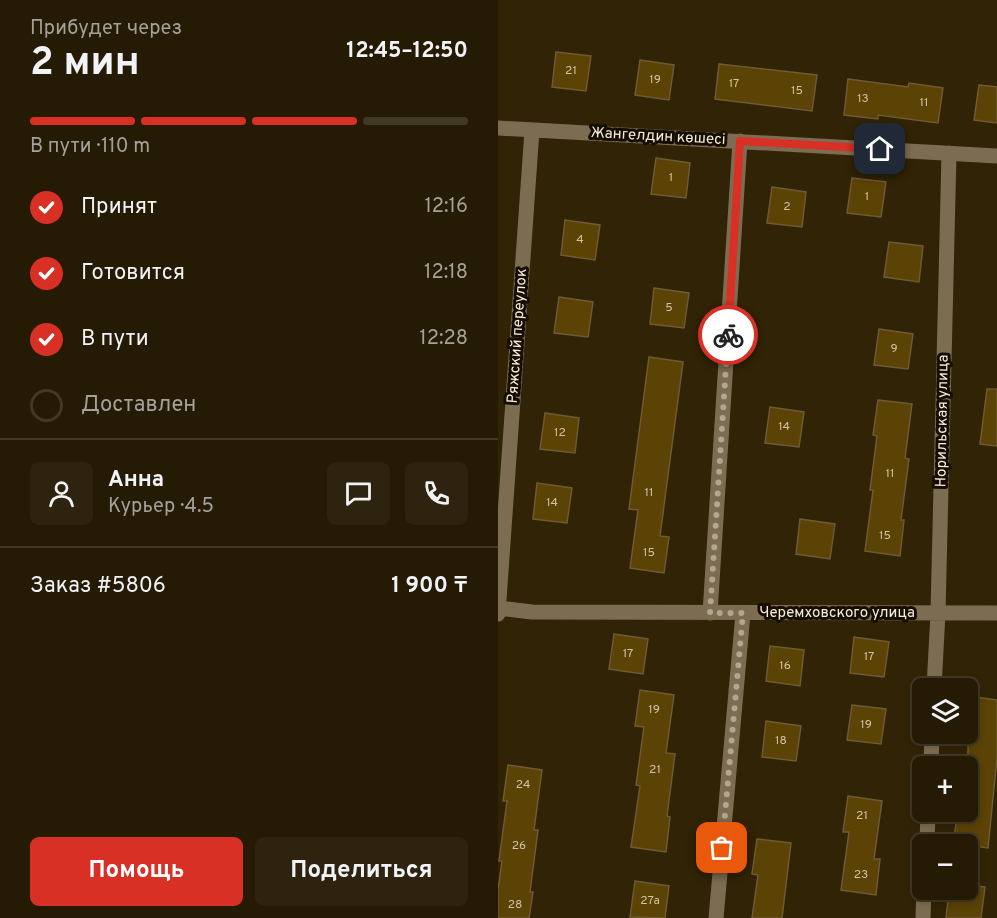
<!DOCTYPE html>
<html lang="ru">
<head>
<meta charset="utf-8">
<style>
	:root { --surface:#251a04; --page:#2d230e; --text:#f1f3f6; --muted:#a3a19a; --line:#423826; --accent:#d93025 }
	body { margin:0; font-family:Overpass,sans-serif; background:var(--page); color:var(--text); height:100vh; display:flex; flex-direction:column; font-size:22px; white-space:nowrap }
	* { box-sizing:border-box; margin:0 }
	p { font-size:20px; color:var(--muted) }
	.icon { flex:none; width:33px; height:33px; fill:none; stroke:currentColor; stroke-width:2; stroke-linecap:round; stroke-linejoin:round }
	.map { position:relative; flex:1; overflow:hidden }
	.details { display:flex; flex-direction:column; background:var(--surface); width:498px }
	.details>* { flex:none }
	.tools { position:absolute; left:414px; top:678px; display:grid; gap:12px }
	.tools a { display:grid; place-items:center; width:66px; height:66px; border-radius:9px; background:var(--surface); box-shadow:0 3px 9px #0003,0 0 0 2px var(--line); font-size:30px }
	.pin { position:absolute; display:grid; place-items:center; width:51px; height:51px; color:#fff; margin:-26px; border-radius:12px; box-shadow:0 3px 9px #0006 }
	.courier { position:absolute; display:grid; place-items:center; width:60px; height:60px; margin:-30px; border:4px solid #d93025; border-radius:50%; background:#fff; color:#222; box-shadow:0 2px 8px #0007 }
	.summary em { font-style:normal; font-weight:700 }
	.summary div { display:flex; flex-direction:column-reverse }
	.summary { display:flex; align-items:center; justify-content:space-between; height:102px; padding:0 30px }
	h1 { font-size:39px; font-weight:700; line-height:45px }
	.bar { display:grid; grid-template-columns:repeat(4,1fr); gap:9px 6px; align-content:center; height:72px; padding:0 30px }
	.bar i { height:8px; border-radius:4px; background:var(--line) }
	.bar .on { background:var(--accent) }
	.bar p { grid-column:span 4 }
	.line { display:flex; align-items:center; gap:15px; padding:0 30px; border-top:2px solid var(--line) }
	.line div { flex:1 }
	.round { display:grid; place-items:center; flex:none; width:63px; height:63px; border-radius:9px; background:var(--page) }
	ol { padding:0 30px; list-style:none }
	li { display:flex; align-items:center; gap:18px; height:66px }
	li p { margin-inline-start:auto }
	li .icon { padding:6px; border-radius:50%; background:var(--accent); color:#fff; stroke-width:4 }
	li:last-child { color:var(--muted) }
	li i { width:33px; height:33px; border:3px solid var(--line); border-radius:50% }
	.cta { display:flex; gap:12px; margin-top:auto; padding:12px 30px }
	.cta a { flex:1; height:69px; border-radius:9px; background:var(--accent); color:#fff; font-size:24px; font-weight:700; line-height:69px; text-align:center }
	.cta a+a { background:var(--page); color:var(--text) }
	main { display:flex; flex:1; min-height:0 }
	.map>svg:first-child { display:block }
	.building { fill:#5b4205; stroke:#6e5a34; stroke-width:1.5 }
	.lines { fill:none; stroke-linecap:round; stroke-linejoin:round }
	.minor { stroke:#7c6d52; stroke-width:15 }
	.done { stroke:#b2a68e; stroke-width:6; stroke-dasharray:0 10.8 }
	.route { stroke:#d93025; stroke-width:8 }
	.labels { text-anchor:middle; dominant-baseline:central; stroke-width:6; stroke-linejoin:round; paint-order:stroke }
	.number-label { font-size:12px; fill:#d1c2a2 }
	.street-label { font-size:15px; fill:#f8ecd7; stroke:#150d01 }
</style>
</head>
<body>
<main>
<section class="details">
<div class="summary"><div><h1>2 мин</h1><p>Прибудет через</p></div><em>12:45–12:50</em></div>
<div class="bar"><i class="on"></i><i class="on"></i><i class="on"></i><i></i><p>В пути · 110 m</p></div>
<ol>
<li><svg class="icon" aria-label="check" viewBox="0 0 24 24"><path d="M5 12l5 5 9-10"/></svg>Принят<p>12:16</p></li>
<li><svg class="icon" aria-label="check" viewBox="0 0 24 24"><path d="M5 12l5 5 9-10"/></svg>Готовится<p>12:18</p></li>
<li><svg class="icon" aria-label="check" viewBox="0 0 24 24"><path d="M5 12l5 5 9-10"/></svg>В пути<p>12:28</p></li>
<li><i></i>Доставлен</li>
</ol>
<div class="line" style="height:108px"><a class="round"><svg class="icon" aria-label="person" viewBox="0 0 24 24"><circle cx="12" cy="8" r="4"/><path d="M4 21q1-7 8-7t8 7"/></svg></a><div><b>Анна</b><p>Курьер · 4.5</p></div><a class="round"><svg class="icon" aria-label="chat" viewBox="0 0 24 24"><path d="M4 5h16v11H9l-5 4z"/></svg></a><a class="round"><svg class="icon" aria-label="phone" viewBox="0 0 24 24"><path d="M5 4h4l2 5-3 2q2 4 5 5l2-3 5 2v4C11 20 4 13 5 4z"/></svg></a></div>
<div class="line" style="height:78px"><div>Заказ #5806</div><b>1 900 ₸</b></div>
<div class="cta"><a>Помощь</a><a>Поделиться</a></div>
</section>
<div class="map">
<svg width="499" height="918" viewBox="0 0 499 918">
	<rect width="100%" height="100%" fill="#312305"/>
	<path class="building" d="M58 52 93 56 88 91 54 87Z
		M142 60 176 65 171 100 137 95Z
		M221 64 319 75 314 111 217 99Z
		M350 79 410 87 411 83 445 88 440 123 380 115V119L346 115Z
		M481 85 499 87V123L476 120Z
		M158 158 192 163 188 198 153 194Z
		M354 178 388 182 383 217 349 213Z
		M274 187 308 192 304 227 269 223Z
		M67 220 102 225 97 260 63 255Z
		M391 242 425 246 421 282 386 277Z
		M156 288 191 293 186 328 152 324Z
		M61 297 95 302 90 337 56 333Z
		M381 329 415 334 410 369 376 365Z
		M151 357 185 362 162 536 171 537 166 573 132 568 140 510 131 509Z
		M489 389H499V446L482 444Z
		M380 400 414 404 407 458 411 459 403 520H406L402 556 367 551 375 490H372L379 436 375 435Z
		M272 407 306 412 301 447 267 443Z
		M47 413 81 418 77 453 42 449Z
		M39 483 74 488 69 523 35 519Z
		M302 519 337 524 332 559 298 554Z
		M116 634 150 639 145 674 111 669Z
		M356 637 391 642 386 677 352 673Z
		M272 646 306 650 302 686 268 681Z
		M142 690 176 695 168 753 177 754 169 816 172 817 168 852 133 847 142 786 138 785 146 727 137 726Z
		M470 696 499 700V758L490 848 455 843 460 812H470Z
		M354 705 388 709 383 744 349 740Z
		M268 721 303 726 298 761 264 757Z
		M10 765 44 770 36 830H40L32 892H35L31 918H0V890L4 861H1L9 801H5Z
		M350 796 384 801 376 859H382L378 895 343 890 351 832H345Z
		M259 839 293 843 284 918H254L260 875 254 874Z
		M137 881 171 886 167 918 132 917Z
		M470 885 487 887 483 918H448L451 890H470Z"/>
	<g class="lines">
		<path class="minor" d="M0 128 499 156
			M0 608 34 612 499 613
			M212 613 242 141
			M0 614 34 130
			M436 688 440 613 451 153
			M433 766 434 734
			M429 844 430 812
			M218 918 245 613
			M425 918 426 890"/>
	</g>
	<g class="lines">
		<path class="done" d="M224 848 245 613H212L230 335"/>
		<path class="route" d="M230 335 242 141 382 149"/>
	</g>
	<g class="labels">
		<g class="number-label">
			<text x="73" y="71">21</text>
			<text x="157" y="80">19</text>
			<text x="236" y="84">17</text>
			<text x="299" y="91">15</text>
			<text x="365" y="99">13</text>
			<text x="426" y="103">11</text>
			<text x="173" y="178">1</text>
			<text x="369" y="197">1</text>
			<text x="289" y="207">2</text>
			<text x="82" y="240">4</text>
			<text x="171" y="308">5</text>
			<text x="396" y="349">9</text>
			<text x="286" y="427">14</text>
			<text x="62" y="433">12</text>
			<text x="392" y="474">11</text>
			<text x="151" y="493">11</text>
			<text x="54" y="503">14</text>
			<text x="387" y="536">15</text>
			<text x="151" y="553">15</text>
			<text x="130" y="654">17</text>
			<text x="371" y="657">17</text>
			<text x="287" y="666">16</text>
			<text x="156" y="710">19</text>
			<text x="368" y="725">19</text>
			<text x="283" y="741">18</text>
			<text x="157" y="770">21</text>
			<text x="25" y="785">24</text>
			<text x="364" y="816">21</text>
			<text x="21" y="846">26</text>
			<text x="363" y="875">23</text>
			<text x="152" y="901">27а</text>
			<text x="17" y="905">28</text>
		</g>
		<g class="street-label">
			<text transform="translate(160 137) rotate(3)">Жангелдин көшесі</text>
			<text transform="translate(20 336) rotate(-86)">Ряжский переулок</text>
			<text transform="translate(445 421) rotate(-89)">Норильская улица</text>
			<text x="339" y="613">Черемховского улица</text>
		</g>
	</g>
</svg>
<div class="tools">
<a><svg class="icon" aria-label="layers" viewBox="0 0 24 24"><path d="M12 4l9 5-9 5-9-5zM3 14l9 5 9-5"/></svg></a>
<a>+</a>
<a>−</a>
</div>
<div class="pin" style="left:224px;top:848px;background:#ea580c"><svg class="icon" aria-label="bag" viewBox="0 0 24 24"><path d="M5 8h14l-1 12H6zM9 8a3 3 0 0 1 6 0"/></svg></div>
<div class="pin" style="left:382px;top:149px;background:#1f2937"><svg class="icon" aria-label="home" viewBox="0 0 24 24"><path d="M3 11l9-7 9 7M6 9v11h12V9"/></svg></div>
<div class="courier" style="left:230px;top:335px"><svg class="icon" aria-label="bike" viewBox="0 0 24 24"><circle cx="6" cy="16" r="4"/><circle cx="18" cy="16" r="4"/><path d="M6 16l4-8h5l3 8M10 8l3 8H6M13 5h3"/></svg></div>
</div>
</main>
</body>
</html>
